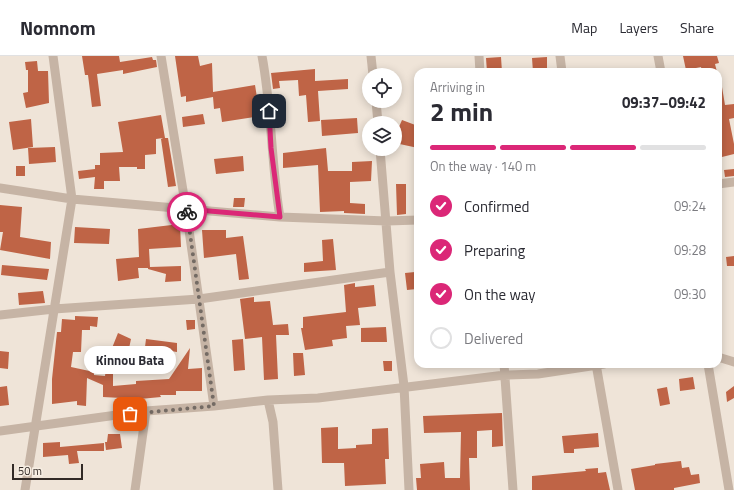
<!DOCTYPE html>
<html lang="en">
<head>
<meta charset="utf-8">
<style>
	:root { --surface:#fff; --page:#f7f7f7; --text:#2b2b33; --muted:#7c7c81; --line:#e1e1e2; --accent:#db2777 }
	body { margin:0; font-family:"Titillium Web",sans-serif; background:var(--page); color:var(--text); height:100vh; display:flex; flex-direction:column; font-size:15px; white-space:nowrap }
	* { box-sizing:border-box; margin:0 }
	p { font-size:13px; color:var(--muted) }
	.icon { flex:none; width:22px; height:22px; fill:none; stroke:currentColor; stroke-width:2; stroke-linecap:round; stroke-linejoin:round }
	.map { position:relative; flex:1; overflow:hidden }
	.panel { position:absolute; left:414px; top:12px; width:308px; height:300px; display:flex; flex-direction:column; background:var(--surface); border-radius:12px; box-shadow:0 2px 10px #0003 }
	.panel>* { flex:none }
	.buttons { position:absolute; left:362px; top:12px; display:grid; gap:8px }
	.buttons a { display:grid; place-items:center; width:40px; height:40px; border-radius:50%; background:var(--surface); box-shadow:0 2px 10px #0003; font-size:20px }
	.scale { position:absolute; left:12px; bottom:10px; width:71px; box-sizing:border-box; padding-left:4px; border:2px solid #322a26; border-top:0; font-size:11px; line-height:14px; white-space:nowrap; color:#322a26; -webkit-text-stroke:3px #f7eee3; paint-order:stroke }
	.pin { position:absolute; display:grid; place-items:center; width:34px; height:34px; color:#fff; margin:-17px; border-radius:8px; box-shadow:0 2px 6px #0006 }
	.courier { position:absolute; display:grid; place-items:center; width:40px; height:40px; margin:-20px; border:3px solid #db2777; border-radius:50%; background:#fff; color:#222; box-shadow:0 1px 5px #0007 }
	.bubble { position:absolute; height:28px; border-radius:14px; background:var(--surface); box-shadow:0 2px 10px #0003; font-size:13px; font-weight:700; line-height:28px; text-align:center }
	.headline em { font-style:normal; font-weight:700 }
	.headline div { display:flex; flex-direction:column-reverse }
	.headline { display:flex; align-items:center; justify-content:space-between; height:68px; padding:0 16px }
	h1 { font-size:26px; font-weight:700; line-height:30px }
	.bar { display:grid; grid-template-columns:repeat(4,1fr); gap:6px 4px; align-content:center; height:48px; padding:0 16px }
	.bar i { height:5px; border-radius:3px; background:var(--line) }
	.bar .on { background:var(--accent) }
	.bar p { grid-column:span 4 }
	ol { padding:0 16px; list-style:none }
	li { display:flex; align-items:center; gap:12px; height:44px }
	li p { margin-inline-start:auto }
	li .icon { padding:4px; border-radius:50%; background:var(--accent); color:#fff; stroke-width:4 }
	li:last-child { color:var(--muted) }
	li i { width:22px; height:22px; border:2px solid var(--line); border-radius:50% }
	header { display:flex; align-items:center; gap:24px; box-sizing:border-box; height:56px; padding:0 20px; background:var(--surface); border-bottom:1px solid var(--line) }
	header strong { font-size:19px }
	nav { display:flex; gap:22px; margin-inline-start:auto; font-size:14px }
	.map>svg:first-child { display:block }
	.building { fill:#bf6446 }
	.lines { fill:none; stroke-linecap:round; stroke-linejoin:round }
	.street { stroke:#c6b4a5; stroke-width:9 }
	.done { stroke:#746b64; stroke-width:4; stroke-dasharray:0 7.2 }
	.route { stroke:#db2777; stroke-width:5 }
</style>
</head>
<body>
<header>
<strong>Nomnom</strong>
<nav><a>Map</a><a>Layers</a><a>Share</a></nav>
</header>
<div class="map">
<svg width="734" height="434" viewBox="0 0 734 434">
	<rect width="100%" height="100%" fill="#efe4d8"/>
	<path class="building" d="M82 0H119L120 6 152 1 153 4H156L157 11 123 18V14L97 18 101 50 92 51 88 19H85Z
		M175 0H198L200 10 212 7 213 36 255 29 260 60 222 66 220 52 214 53 213 41 186 46V40L181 41Z
		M683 0H717L719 7 715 8 717 16H702L701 11 686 14Z
		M501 1 502 16H487L486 2Z
		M547 1V16H533L532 2Z
		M37 5 38 15H48L49 47 26 52 23 37 28 36V14H26L25 6Z
		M315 13V25L348 23V33L318 35 320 65 308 66 306 39 299 40 298 24 279 25 280 32 273 33 271 17Z
		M718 31H722L725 49 734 48V62L729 63 734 88V98L718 102V82H721L718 67V64H720Z
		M203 58 205 68 183 71 182 61Z
		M161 59 165 82H168L176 130 168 131 161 83 163 82 156 83V98L145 99V113H137V111H119L120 125H104V133H94L95 121 79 123 78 115 95 113V109H100V97L123 96 118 66Z
		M357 62 358 77 322 80 321 64Z
		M31 63 33 91 13 94 9 66Z
		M402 64 418 70V92L395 87V80Z
		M55 91 56 106 29 108 28 92Z
		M326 92 328 115H352V106L372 105 371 125 350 126V147L365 148V158L344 157V155L320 156 318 109 283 112V97Z
		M243 100 244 115 216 118 214 103Z
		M16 110H25V120H16Z
		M734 113V120L725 121 724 114Z
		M396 128H406V158L397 159Z
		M234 142H245L244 151H233Z
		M0 149 22 151 20 181 51 186 50 203 0 194 3 176H0Z
		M180 168 181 191 149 193 150 211 181 210V225L165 226 166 218 148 213V212H138L139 222 118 225 116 203 139 201 138 173Z
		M75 171 110 173 109 188 74 187Z
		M202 174H226V182L243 180 249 223 239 224 236 198 204 202Z
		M333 183 336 214 304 216V207L323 205 322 184Z
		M734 200V210H727L726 201Z
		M2 209 49 213 47 224 1 219Z
		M415 216 417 233 407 234 405 217Z
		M355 227V231L374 229 376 250 358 252 360 269 346 270 347 282 332 284 333 290 305 294 301 272H303V261L346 256 344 229Z
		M43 235 45 247 19 249 18 237Z
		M254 241V246L270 245 273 269 288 268 289 279H276L278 323 264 324 262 281 245 283 240 243Z
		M75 260 98 261 97 271 90 270V274H82L81 296H73L71 311 94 316V319L105 320 108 297H110L118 277 131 283 127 302H123L119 313 113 311V330L136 328V325L169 323 190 292 188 313 202 312V335H176V339H160L161 341 140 343 103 341V329L87 322 86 350 77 349V345L52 348V323L57 276H61L62 263 75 264Z
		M186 264H195V273L187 274Z
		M386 271 387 286H361V272Z
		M146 283 177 287V296L145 291Z
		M243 283 245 314 234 315 232 284Z
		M0 295 9 296 8 313 0 312Z
		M293 297H303L305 319 294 320Z
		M383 305H392V315H384Z
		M693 321 695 333 680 335 679 323Z
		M7 330 9 349 0 350V331Z
		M734 330V342L727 346 726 336Z
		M667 331 670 348 660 350 657 333Z
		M502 357 503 390 492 391V374L477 375V402H469L470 434H417L416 422H421L420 408 444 406 445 422H460L461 376 424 377 423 360Z
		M338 371V393L356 392V389L372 388V373L388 372 389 403H385L386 428 345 430 344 407H322L321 372Z
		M598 377 599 391 574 393V397H564L562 380Z
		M108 378H120L122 392 106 394 105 386H107Z
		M60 386V391L104 387V395H77L79 407 69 408 68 399 43 401V387Z
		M681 405 682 412 689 411 691 419 699 418 700 427 674 432V434H635L631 413 655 409V408Z
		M598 412V417L606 416 610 434H532V420L586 415 585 413Z"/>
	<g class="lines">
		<path class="street" d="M161 0 186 153 214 350
			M262 0C272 53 271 108 280 161
			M371 0 373 19
			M479 0 480 16
			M560 0 562 16
			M658 0 661 16
			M376 45 378 67
			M380 93 390 216 404 330 409 434
			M718 128 734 126
			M0 132 72 143 280 161 387 165 418 164
			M0 259 54 253 199 243 390 216
			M718 301 734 306
			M504 308 513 434
			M596 308 618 434
			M708 308 729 434
			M268 344 318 342 505 319 538 318 604 308
			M0 375 146 355 214 350 268 344 273 366 278 434
			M25 434 72 143 53 0
			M135 434 146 355"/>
	</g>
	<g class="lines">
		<path class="done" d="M130 358 214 350 187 156"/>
		<path class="route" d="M187 156 186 153 280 161 271 92 269 55"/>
	</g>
</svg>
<div class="buttons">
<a><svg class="icon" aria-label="locate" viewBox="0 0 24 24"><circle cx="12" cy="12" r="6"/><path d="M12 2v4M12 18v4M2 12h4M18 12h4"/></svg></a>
<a><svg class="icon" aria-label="layers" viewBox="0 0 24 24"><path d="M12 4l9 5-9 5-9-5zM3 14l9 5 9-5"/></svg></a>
</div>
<div class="scale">50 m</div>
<div class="pin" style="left:130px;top:358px;background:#ea580c"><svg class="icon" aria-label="bag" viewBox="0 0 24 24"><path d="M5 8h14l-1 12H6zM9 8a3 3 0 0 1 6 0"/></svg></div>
<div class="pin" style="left:269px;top:55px;background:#1f2937"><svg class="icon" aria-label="home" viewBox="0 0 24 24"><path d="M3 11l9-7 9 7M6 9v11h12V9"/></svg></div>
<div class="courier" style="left:187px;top:156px"><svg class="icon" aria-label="bike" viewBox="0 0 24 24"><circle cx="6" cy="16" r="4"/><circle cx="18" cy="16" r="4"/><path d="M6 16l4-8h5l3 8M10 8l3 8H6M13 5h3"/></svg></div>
<div class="bubble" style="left:84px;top:290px;width:92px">Kinnou Bata</div>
<section class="panel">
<div class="headline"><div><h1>2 min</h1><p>Arriving in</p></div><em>09:37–09:42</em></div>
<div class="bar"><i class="on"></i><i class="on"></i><i class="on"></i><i></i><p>On the way · 140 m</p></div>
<ol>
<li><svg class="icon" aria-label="check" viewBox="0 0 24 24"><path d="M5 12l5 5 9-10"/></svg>Confirmed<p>09:24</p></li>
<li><svg class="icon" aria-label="check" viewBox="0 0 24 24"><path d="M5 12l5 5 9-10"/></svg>Preparing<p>09:28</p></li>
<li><svg class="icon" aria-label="check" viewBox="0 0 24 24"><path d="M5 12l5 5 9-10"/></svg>On the way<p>09:30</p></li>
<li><i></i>Delivered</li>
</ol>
</section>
</div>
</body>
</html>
